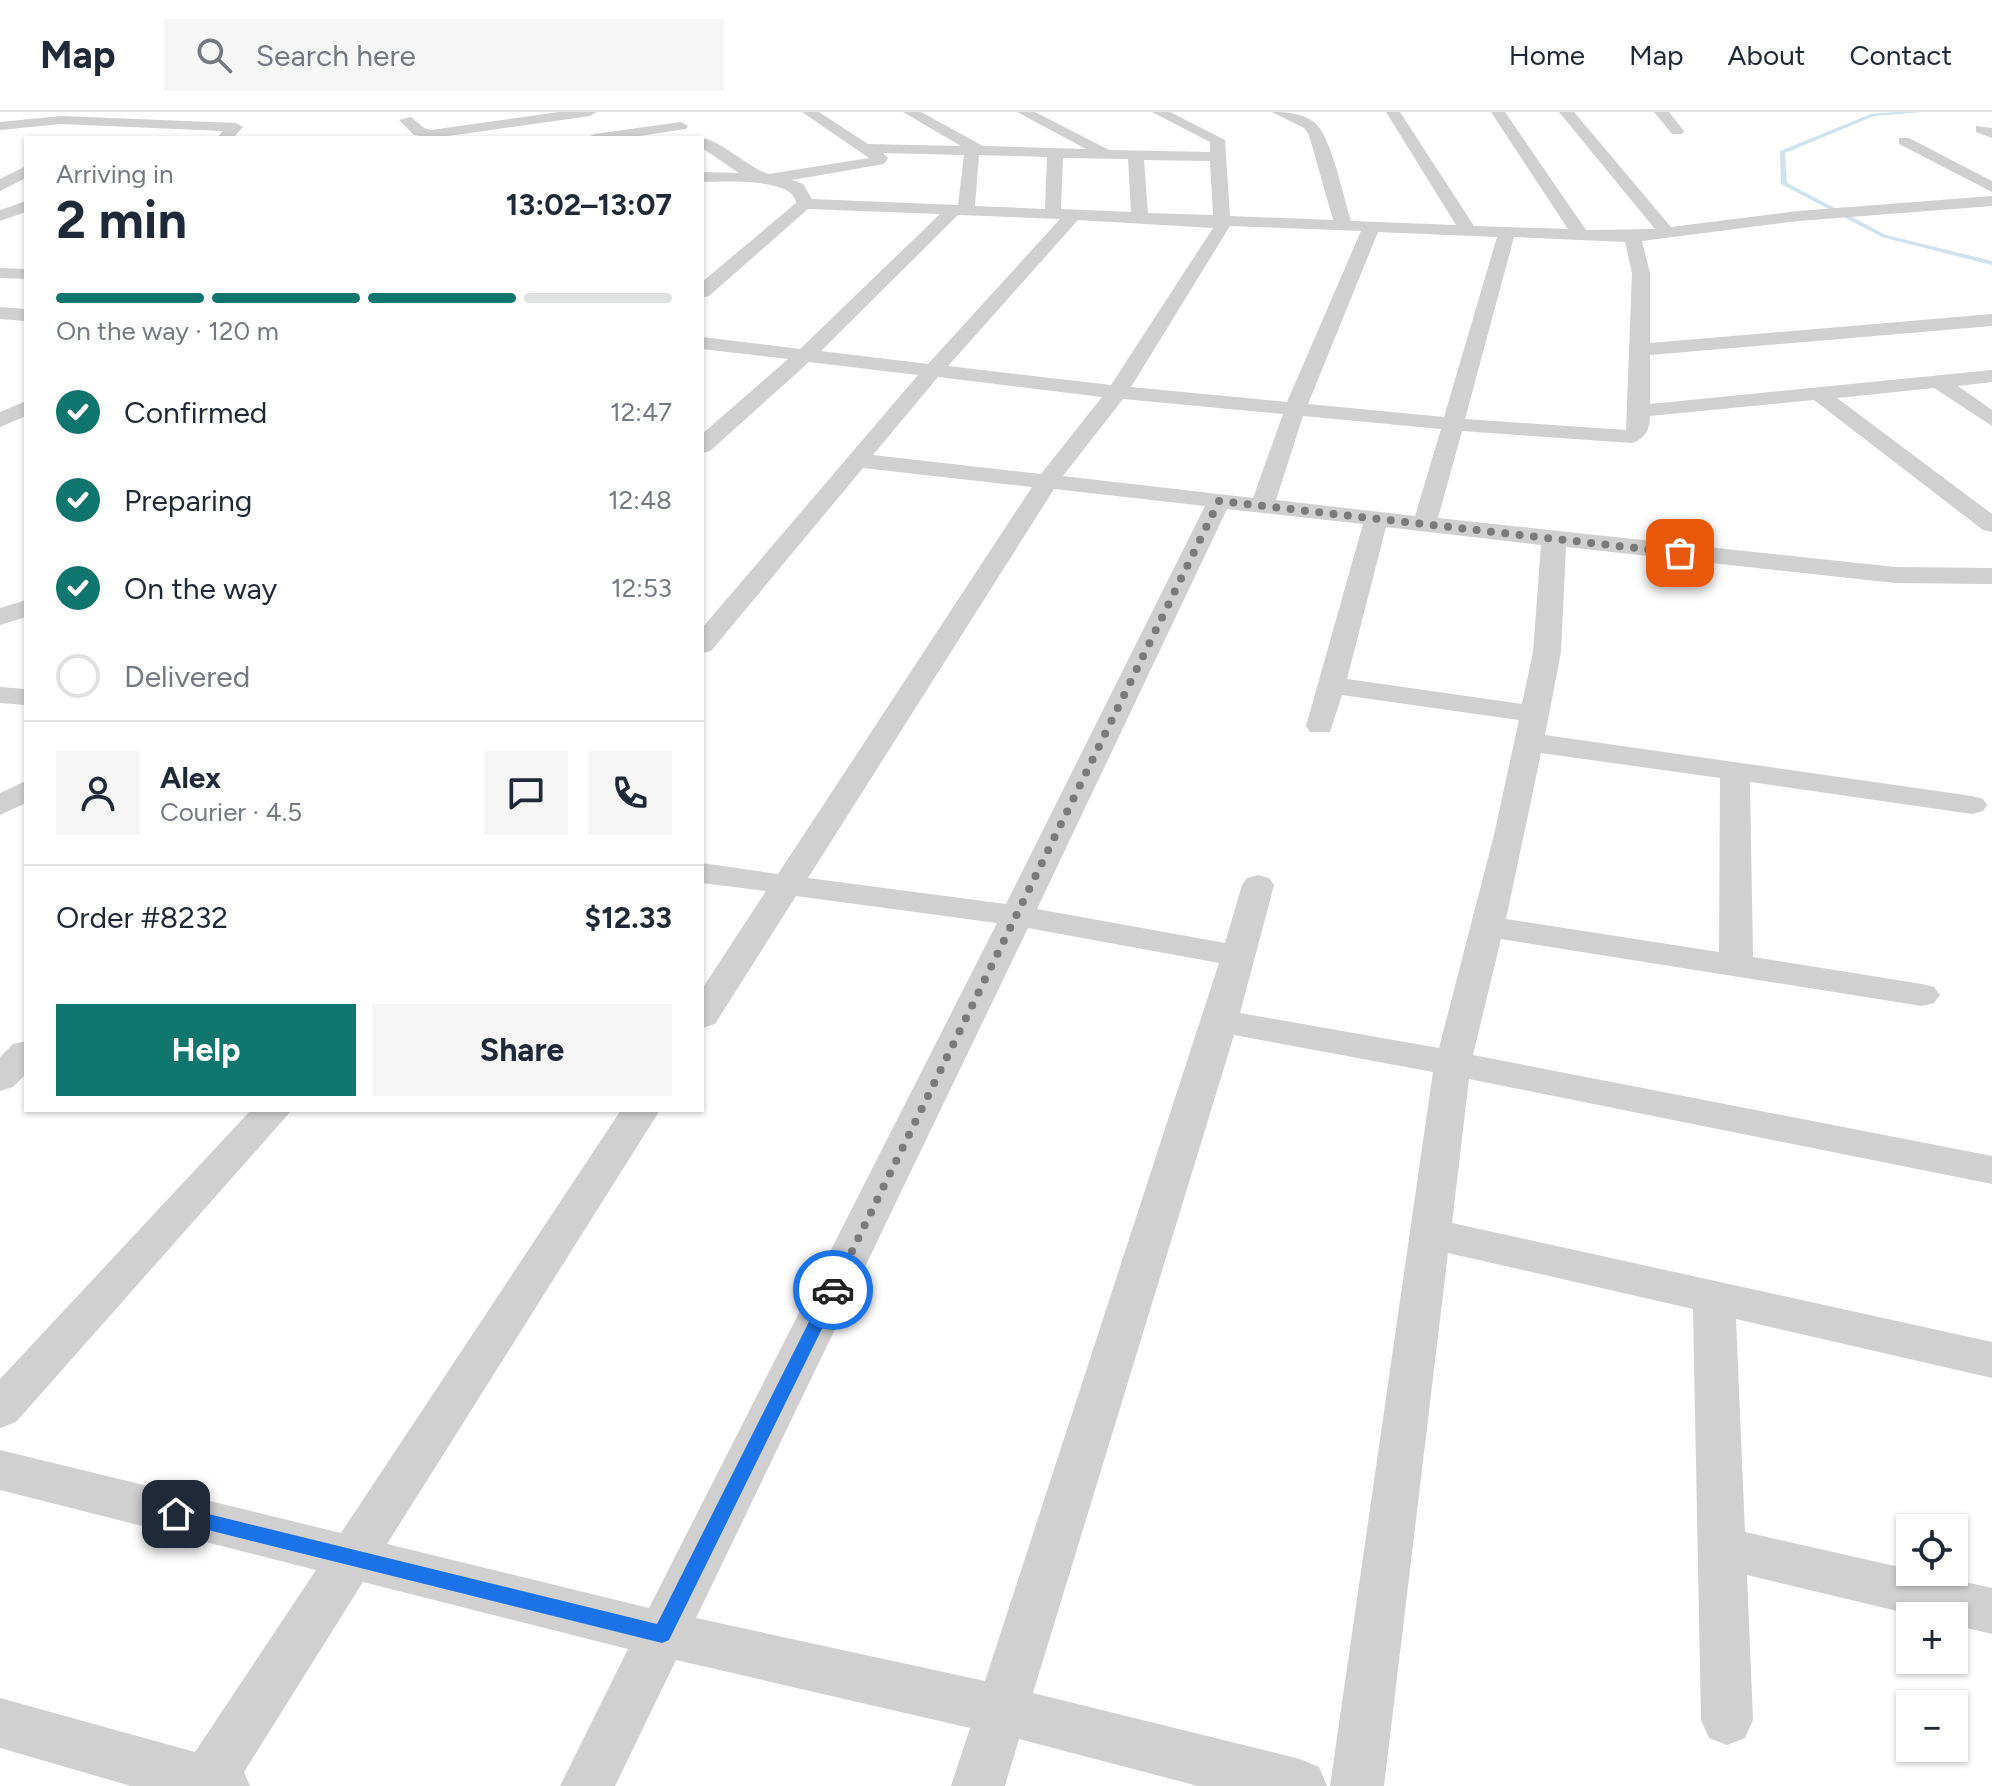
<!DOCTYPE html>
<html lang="en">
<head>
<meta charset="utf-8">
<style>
	:root { --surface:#fff; --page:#f6f6f7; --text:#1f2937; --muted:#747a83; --line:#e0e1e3; --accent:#0f766e }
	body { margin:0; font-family:Figtree,sans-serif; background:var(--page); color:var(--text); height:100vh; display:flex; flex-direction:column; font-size:30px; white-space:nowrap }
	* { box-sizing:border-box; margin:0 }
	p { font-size:26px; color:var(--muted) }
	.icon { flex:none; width:44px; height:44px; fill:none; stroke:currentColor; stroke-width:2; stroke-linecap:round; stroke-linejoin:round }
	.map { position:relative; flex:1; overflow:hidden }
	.side { position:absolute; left:24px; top:24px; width:680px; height:976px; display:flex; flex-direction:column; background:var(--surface); border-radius:0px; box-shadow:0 2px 6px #0004 }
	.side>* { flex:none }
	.buttons { position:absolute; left:1896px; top:1402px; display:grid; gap:16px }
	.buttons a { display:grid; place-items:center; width:72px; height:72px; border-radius:0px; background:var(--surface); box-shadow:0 2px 6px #0004; font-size:40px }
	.pin { position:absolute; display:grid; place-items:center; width:68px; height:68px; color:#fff; margin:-34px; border-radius:16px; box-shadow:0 4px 12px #0006 }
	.courier { position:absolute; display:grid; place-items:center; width:80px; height:80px; margin:-40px; border:6px solid #1a73e8; border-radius:50%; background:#fff; color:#222; box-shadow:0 2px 10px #0007 }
	.summary em { font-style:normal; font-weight:700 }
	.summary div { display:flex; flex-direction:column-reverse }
	.summary { display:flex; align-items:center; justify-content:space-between; height:136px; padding:0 32px }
	h1 { font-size:52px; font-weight:700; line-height:60px }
	.bar { display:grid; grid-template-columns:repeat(4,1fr); gap:12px 8px; align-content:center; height:96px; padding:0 32px }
	.bar i { height:10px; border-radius:6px; background:var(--line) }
	.bar .selected { background:var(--accent) }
	.bar p { grid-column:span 4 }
	.line { display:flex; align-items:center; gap:20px; padding:0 32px; border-top:2px solid var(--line) }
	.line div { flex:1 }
	.round { display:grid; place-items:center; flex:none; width:84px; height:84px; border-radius:0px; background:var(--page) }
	ol { padding:0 32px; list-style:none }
	li { display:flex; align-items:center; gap:24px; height:88px }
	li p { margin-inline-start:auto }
	li .icon { padding:8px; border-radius:50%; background:var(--accent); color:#fff; stroke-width:4 }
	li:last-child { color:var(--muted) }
	li i { width:44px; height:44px; border:4px solid var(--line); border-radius:50% }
	.action { display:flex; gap:16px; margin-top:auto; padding:16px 32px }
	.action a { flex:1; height:92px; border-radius:0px; background:var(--accent); color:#fff; font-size:32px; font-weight:700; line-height:92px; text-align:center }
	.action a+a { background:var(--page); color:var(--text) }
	header { display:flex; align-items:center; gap:48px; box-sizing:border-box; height:112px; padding:0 40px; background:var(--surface); border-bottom:2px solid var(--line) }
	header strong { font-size:38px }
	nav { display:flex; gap:44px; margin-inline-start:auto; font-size:28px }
	.search { width:560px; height:72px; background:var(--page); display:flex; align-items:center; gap:20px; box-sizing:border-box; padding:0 28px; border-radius:0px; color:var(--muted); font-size:30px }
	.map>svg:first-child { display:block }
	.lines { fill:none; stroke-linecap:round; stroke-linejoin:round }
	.stream { fill:#cfe2ee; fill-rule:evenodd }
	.minor { fill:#d0d0d0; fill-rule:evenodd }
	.route { fill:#1a73e8 }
	.done { stroke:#7a7a7a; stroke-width:8; stroke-dasharray:0 14.4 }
</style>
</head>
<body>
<header>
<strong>Map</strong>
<div class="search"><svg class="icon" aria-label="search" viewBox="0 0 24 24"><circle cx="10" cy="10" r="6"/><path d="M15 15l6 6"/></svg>Search here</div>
<nav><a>Home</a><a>Map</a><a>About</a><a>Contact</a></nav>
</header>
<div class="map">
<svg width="1992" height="1674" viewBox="0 0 1992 1674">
	<rect width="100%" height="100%" fill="#fff"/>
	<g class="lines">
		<path class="stream" d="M1896 0H1922L1874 4 1785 41 1787 71 1886 123 1992 149V153L1882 125 1781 72 1780 39 1871 2Z"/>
		<path class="minor" d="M559 0H597L590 4 434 26 414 23 399 8 411 5 424 16 431 18Z
			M802 0H819L868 32 961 34 903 0H921L983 34 1086 37 1017 0H1035L1109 38 1210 40V30L1152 0H1170L1225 28 1230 104 1333 108 1309 23 1304 16 1272 0C1286 0 1302 1 1314 10 1331 23 1344 87 1351 109L1456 113 1386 0H1400L1474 114 1568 117 1491 0H1505L1586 118 1655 117 1559 0H1574L1671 115 1798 99 1992 84V94L1798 109 1642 129 1650 161V231L1992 202V214L1650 243V292L1992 258V270L1958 274 1992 298V314L1934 276 1837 286 1992 402V420L1983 418 1814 288 1650 304C1650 317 1645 327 1632 331L1462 319 1438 406 1895 455 1992 456V472L1895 471 1566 435 1561 540 1545 623 1972 684 1983 687 1987 693 1983 699 1972 702 1750 670 1753 845 1922 872 1934 875 1940 883 1934 891 1922 894 1501 827 1473 943 1992 1044V1072L1469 967 1452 1111 1992 1230V1266L1736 1207 1745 1420 1992 1476V1522L1954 1513V1504H1918L1747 1463 1753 1608 1745 1626 1727 1633 1709 1626 1701 1608 1693 1197 1448 1141 1384 1674H1330L1433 960 1234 923 1033 1581 1300 1647 1319 1655 1327 1674H1198L1019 1627 1005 1674H951L970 1616 676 1548 615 1674H560L628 1537 363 1470 244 1660 250 1674H131L0 1636V1586L195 1640 316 1458 0 1378V1338L341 1421 621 998H660L387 1432 649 1496 997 811 796 784 715 912 702 916V877L766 779 702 771V751L778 762 1032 375 863 356 711 539 702 541V516L918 263 809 250 710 339 702 341V322L788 247 702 237V225L800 237 940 102 808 97 709 184 702 186V170L796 91C794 65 723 70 702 70V60L739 61 702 36V26H697C716 23 747 56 769 62L869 46ZM883 41 964 43 958 93 812 87 803 72 792 68 884 52 888 46ZM979 43 1047 45 1045 97 975 94ZM1063 46 1128 47 1131 100 1061 97ZM1144 48 1210 49 1213 103 1148 101ZM958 103 1060 107 928 252 821 239ZM1078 108 1213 116 1111 273 948 254ZM1230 114 1361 119 1287 290 1131 275ZM1378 120 1497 125 1444 305 1308 292ZM1514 125 1625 130 1632 161 1626 318 1465 307ZM938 265 1102 285 1041 362 873 343ZM1123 287 1283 302 1253 386 1063 364ZM1303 304 1441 317 1415 404 1276 388ZM1054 377 1205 394 1006 792 808 766ZM1227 397 1363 412 1306 614 1310 620H1330L1342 583 1519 608 1494 723 1439 936 1240 901 1274 773 1269 766 1258 763 1247 766 1242 773 1225 831 1037 797ZM1386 415 1541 433 1533 540 1522 592 1347 567ZM1541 641 1720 666 1719 840 1506 807ZM1028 816 1219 851 985 1569 696 1506Z
			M1654 0H1669L1684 19 1682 22H1672Z
			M61 4 236 11 243 15 233 26H217L223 19 61 12 0 18V10Z
			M681 10 688 14 686 17 626 26H587L594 22Z
			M1976 14 1992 16V26L1976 20Z
			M1899 26H1909L1992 69V80L1899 32Z
			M26 54V66L0 79V67Z
			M26 89V100L0 109V98Z
			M0 156 26 157V167L0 166Z
			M0 195 26 197V209L0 207Z
			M26 289V304L0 315V300Z
			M26 488V505L0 513V496Z
			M0 575 26 577V593L0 591Z
			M26 669V691L0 703V681Z
			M26 929V962L13 975 0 979V945L13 932Z
			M251 998H292L16 1310 0 1316V1267Z"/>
	</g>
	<path class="route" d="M833 1172 841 1178 669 1528 662 1531 176 1410 167 1402 176 1394 657 1512 825 1178Z"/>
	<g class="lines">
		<path class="done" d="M833 1178 1219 389 1680 441"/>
	</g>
</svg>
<div class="buttons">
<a><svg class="icon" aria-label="locate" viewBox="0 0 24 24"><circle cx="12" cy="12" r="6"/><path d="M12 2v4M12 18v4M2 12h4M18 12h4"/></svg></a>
<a>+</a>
<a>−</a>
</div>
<div class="pin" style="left:1680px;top:441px;background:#ea580c"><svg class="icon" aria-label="bag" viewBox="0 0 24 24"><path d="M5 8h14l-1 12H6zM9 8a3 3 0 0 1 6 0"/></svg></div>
<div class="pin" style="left:176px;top:1402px;background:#1f2937"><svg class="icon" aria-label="home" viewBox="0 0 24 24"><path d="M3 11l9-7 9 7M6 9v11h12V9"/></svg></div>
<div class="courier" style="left:833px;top:1178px"><svg class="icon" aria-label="car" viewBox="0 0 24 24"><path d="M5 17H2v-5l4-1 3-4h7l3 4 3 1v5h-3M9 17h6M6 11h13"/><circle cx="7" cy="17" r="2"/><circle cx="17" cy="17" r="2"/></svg></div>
<section class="side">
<div class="summary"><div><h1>2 min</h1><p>Arriving in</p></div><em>13:02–13:07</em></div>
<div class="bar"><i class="selected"></i><i class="selected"></i><i class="selected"></i><i></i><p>On the way · 120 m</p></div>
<ol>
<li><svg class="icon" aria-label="check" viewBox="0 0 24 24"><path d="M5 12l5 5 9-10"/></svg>Confirmed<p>12:47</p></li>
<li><svg class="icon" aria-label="check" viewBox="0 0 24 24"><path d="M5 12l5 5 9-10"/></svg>Preparing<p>12:48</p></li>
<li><svg class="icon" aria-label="check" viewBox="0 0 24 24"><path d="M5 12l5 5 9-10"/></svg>On the way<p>12:53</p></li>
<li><i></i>Delivered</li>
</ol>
<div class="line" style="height:144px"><a class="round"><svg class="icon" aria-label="person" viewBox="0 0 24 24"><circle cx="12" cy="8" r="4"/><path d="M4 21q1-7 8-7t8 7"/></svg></a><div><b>Alex</b><p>Courier · 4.5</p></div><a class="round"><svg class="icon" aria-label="chat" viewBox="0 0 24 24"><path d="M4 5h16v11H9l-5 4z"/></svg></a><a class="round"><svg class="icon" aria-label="phone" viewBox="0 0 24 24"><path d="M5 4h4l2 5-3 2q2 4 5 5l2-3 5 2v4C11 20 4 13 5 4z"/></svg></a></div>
<div class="line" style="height:104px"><div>Order #8232</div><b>$12.33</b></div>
<div class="action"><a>Help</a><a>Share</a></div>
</section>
</div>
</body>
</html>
